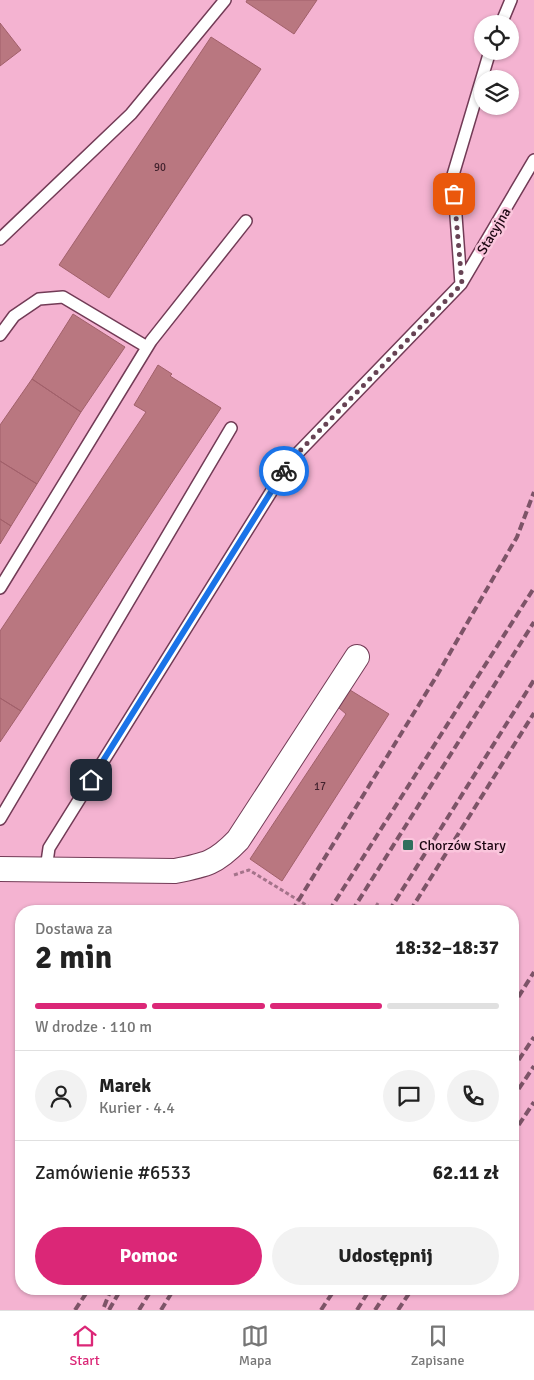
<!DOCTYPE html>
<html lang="pl">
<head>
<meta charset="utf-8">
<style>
	:root { --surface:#fff; --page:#f2f2f2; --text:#222; --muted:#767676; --line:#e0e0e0; --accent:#db2777 }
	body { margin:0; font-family:Signika,sans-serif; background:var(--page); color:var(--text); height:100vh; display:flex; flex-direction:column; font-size:19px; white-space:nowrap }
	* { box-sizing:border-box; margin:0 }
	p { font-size:16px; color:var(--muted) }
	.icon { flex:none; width:28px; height:28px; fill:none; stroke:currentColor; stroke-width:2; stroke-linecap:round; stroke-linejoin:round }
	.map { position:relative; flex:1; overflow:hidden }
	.details { position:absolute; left:15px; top:905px; width:504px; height:390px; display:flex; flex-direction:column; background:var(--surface); border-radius:20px; box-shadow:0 1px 4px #0004 }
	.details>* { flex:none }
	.fabs { position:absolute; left:474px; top:15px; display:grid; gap:10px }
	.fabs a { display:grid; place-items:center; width:45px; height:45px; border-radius:50%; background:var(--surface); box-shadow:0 1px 4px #0004; font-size:25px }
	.pin { position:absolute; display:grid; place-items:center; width:42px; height:42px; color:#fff; margin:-21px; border-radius:10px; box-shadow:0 2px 8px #0006 }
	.courier { position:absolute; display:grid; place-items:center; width:50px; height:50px; margin:-25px; border:4px solid #1a73e8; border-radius:50%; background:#fff; color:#222; box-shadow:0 1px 6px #0007 }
	.overview em { font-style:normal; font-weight:700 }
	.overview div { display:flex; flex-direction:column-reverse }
	.overview { display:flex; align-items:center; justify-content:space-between; height:85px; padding:0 20px }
	h1 { font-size:32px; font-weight:700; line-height:38px }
	.bar { display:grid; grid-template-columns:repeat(4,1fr); gap:8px 5px; align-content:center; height:60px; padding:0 20px }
	.bar i { height:6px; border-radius:4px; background:var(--line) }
	.bar .current { background:var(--accent) }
	.bar p { grid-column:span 4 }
	.line { display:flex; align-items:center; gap:12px; padding:0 20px; border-top:1px solid var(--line) }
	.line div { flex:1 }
	.round { display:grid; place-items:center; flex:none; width:52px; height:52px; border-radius:26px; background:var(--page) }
	.button { display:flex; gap:10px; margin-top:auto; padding:10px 20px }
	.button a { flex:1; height:58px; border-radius:30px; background:var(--accent); color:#fff; font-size:20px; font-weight:700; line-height:58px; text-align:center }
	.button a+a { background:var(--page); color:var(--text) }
	.menu { display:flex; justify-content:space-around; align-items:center; height:70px; border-top:1px solid var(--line); background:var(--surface); font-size:14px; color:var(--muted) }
	.menu a { display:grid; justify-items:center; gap:2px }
	.menu .current { color:var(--accent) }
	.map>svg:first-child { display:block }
	.building { fill:#b97780; stroke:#a1606a }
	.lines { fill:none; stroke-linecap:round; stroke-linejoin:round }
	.lane-casing { stroke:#723b56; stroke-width:14 }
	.street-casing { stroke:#723b56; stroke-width:26 }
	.path { stroke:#a4738a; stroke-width:3; stroke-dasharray:4 2.5; stroke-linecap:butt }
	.lane { stroke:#fff; stroke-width:11 }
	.street { stroke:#fff; stroke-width:24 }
	.rail { stroke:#7d5468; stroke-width:4; stroke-dasharray:8 4; stroke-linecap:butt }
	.done { stroke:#674354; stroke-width:5; stroke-dasharray:0 9 }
	.route { stroke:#1a73e8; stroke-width:6 }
	.poi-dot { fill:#316f5c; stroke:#fac5dc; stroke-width:2 }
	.labels { text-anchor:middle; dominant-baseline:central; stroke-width:5; stroke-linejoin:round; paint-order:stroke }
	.number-label { font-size:11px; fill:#42222d }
	.street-label { font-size:14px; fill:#1b0611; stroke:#fac5dc }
	.poi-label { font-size:14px; fill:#1b0611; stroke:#fac5dc; text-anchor:start }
</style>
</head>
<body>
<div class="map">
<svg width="534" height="1310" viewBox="0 0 534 1310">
	<rect width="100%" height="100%" fill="#f4b3d1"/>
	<path class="building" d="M247 0H317L294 34 246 2Z
		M0 23 21 50 0 66Z
		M211 37 261 69 109 298 59 265Z
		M73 314 125 347 81 412 32 379Z
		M158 365 172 374 170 376 221 408 21 711 0 698V631L146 412 134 405Z
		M32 379 81 412 37 484 0 461V425Z
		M0 461 37 484 11 526 0 519Z
		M0 519 11 526 0 544Z
		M350 690 389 714 282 881 250 859 346 714 339 708Z
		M0 698 21 711 0 742Z"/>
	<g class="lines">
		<g class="lane-casing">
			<path id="lane" d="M501 24 511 0
				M0 239 131 114 225 0
				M461 284 453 175 490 51
				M0 335 14 316 39 299 63 297 147 347
				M0 588 151 341 246 221
				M0 819 231 428
				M46 869 49 848 291 460 461 284 534 160"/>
		</g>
		<g class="street-casing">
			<path id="street" d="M0 869 175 871C206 865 216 863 238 840L357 657"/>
		</g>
		<path class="path" d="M234 875 249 870 316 911
			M373 911 378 903"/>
		<use href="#lane" class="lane"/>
		<use href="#street" class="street"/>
		<path class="rail" d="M292 911 436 677 517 537 534 492
			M329 911 534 588
			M352 911 534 622
			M389 911 534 680
			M410 911 534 713
			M512 1007 534 972
			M512 1070 534 1037
			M512 1099 534 1066
			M512 1135 534 1102
			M104 1307 111 1289
			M75 1310 89 1289
			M109 1310 121 1289
			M139 1310 152 1289
			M161 1310 174 1289
			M321 1310 335 1289
			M357 1310 370 1289
			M375 1310 389 1289
			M398 1310 412 1289"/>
	</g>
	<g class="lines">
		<path class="done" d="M284 471 291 460 462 284 454 194"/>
		<path class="route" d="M91 780 284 471"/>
	</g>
	<rect class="poi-dot" x="402" y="839" width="12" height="12" rx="2.5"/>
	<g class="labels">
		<g class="number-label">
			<text x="160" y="167">90</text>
			<text x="320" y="786">17</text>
		</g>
		<g class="street-label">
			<text transform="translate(494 231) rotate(-59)">Stacyjna</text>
		</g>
		<g class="poi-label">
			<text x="419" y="845">Chorzów Stary</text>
		</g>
	</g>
</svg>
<div class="fabs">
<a><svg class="icon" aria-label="locate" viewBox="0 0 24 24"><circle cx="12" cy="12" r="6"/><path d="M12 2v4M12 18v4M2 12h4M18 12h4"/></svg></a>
<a><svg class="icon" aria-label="layers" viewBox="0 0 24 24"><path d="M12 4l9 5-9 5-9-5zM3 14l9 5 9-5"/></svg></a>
</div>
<div class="pin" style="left:454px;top:194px;background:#ea580c"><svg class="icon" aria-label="bag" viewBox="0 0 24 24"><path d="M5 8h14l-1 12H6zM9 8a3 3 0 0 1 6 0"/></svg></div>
<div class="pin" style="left:91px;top:780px;background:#1f2937"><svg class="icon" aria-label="home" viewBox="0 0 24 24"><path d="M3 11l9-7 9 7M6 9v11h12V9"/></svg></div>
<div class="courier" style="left:284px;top:471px"><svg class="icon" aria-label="bike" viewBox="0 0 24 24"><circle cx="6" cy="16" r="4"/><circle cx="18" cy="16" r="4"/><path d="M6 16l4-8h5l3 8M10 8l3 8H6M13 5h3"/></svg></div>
<section class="details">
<div class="overview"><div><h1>2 min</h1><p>Dostawa za</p></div><em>18:32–18:37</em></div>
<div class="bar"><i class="current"></i><i class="current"></i><i class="current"></i><i></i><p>W drodze · 110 m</p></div>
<div class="line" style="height:90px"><a class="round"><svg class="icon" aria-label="person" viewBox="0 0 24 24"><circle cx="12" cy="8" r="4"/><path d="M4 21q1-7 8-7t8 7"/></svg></a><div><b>Marek</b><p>Kurier · 4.4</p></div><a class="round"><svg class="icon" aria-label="chat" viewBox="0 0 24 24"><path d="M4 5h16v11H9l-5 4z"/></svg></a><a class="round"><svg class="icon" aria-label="phone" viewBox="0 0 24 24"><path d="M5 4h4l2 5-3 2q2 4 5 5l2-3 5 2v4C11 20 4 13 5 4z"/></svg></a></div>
<div class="line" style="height:65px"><div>Zamówienie #6533</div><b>62.11 zł</b></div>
<div class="button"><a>Pomoc</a><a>Udostępnij</a></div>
</section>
</div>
<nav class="menu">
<a class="current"><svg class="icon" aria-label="home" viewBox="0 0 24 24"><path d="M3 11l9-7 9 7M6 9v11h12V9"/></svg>Start</a>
<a><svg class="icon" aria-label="map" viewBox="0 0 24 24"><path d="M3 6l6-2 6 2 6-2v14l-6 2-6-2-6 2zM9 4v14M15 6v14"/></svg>Mapa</a>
<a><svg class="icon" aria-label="saved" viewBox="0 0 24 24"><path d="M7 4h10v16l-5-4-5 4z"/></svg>Zapisane</a>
</nav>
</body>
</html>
